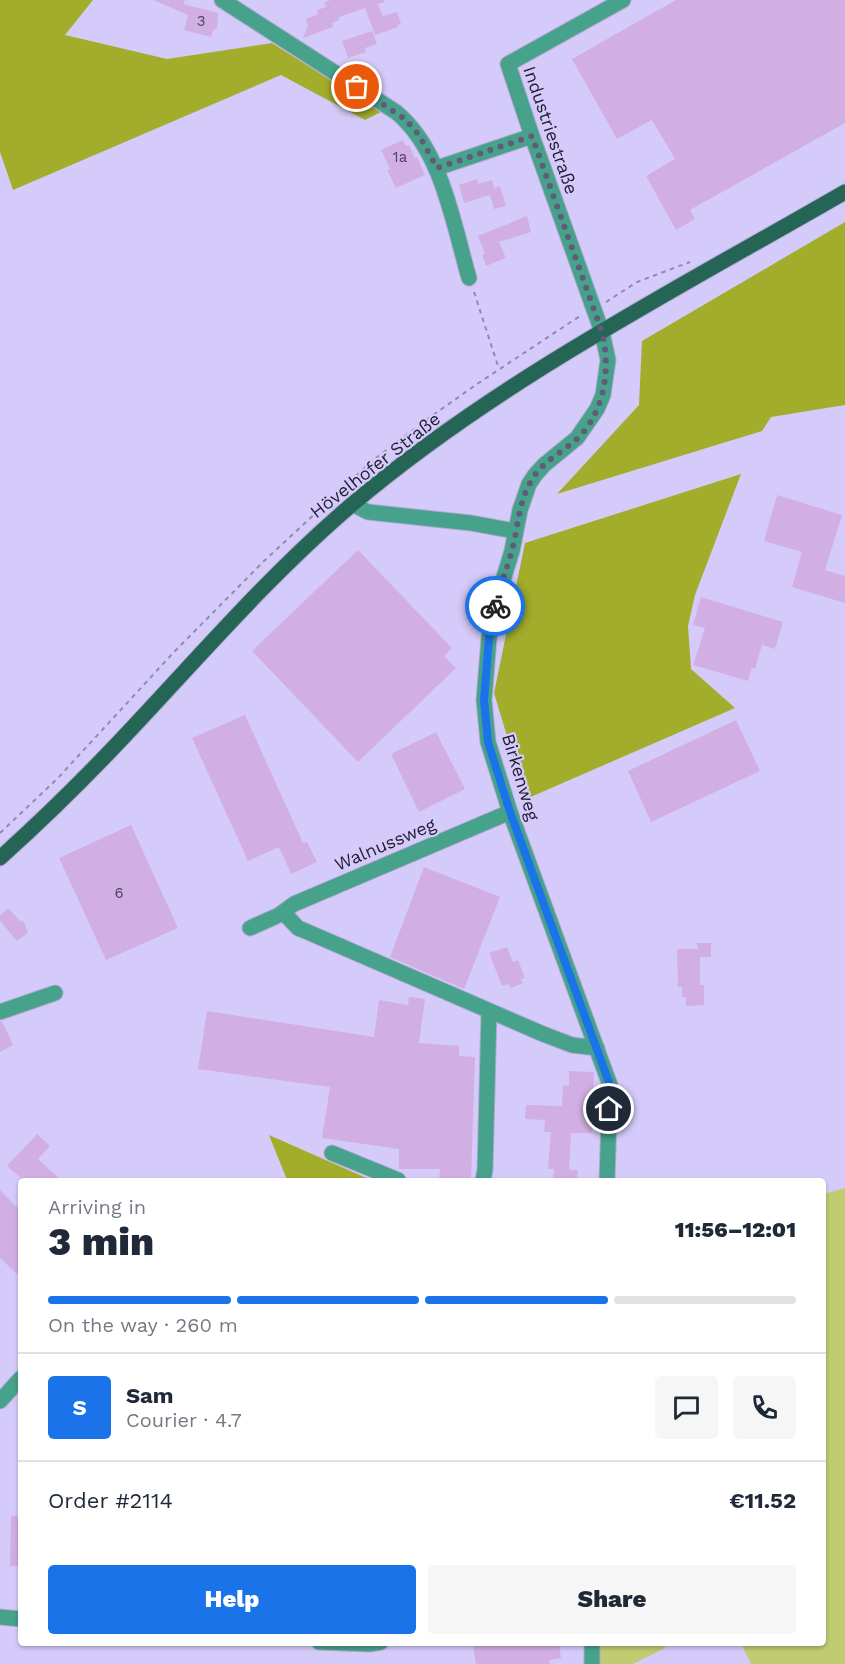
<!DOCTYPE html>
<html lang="en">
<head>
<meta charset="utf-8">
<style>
	:root { --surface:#fff; --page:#f6f6f7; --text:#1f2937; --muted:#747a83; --line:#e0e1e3; --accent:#1a73e8 }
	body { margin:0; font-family:"Work Sans",sans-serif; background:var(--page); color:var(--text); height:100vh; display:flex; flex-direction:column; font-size:22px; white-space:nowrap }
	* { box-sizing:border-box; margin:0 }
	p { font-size:20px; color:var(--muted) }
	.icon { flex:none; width:33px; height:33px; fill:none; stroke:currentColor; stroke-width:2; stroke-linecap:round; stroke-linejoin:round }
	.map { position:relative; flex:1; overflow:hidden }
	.details { position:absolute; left:18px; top:1178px; width:808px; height:468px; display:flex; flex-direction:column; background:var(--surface); border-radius:6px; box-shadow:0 2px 4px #0004 }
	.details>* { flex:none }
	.pin { position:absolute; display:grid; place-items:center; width:51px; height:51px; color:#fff; margin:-26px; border:3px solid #fff; border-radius:50%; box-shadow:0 2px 6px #0007 }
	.courier { position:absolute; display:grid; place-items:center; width:60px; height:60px; margin:-30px; border:4px solid #1a73e8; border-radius:50%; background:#fff; color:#222; box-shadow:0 2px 8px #0007 }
	.overview em { font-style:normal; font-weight:800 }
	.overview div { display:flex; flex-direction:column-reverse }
	.overview { display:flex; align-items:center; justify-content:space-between; height:102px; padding:0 30px }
	h1 { font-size:39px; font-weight:800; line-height:45px }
	.bar { display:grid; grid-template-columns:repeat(4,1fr); gap:9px 6px; align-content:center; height:72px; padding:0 30px }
	.bar i { height:8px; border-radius:4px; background:var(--line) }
	.bar .active { background:var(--accent) }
	.bar p { grid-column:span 4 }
	.line { display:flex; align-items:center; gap:15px; padding:0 30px; border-top:2px solid var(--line) }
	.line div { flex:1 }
	.round { display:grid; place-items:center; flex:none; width:63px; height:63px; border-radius:6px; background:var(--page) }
	.button { display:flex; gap:12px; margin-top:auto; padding:12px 30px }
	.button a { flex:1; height:69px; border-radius:6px; background:var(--accent); color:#fff; font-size:24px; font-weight:800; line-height:69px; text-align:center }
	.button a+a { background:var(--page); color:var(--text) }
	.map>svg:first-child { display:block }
	.green { fill:#c0cb72 }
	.forest { fill:#a2ad2c }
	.building { fill:#d2afe3 }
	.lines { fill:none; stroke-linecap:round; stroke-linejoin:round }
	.minor-casing { stroke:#b1a8d2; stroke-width:17 }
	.major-casing { stroke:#b1a8d2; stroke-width:17 }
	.path { stroke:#9189af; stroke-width:2; stroke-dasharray:4.5 4.5; stroke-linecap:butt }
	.minor { stroke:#47a28b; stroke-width:15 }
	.major { stroke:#246555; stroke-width:15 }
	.done { stroke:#615a79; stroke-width:6; stroke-dasharray:0 10.8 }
	.route { stroke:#1a73e8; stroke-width:8 }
	.labels { text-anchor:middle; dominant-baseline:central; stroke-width:4.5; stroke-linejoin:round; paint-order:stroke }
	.number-label { font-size:15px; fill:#4e425f }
	.street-label { font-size:18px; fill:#221d33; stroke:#d5cbfa }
</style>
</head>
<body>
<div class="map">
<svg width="845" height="1664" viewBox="0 0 845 1664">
	<rect width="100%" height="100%" fill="#d5cbfa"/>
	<path class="green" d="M845 1188V1664H751L741 1643 824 1642V1194Z
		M595 1643H664L665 1648 633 1664H595Z"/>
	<path class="forest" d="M0 0H93L65 35 167 59 272 43 381 112 365 120 281 75 13 190 0 152Z
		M845 222V405L771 417 762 431 557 494 639 405 642 341Z
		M741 474 695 595 688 626 691 669 735 708 526 799 494 693 525 543Z
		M269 1135 371 1180H287Z"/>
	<path class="building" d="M153 0H185L183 4 218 13 217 28 213 30 211 37 184 30 188 15Z
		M331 0H384L385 2 378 4 383 16 397 12 401 24 397 25 398 27 375 35 365 8 339 17V20L332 23 333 27 303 38 308 26 306 19 318 14 317 10 326 7 324 2Z
		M676 0H845V123L690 210 695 219 676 230 646 176 675 159 652 120 617 139 572 59Z
		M372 31 377 44 365 48 366 52 348 58 342 41Z
		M403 140 406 146 409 145 415 158 417 157 425 175 396 188 387 170 390 169 381 150Z
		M477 179 478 184 492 180 494 188 500 186 506 206 494 209 490 195 464 203 459 185Z
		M527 216 531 232 499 242 506 258 486 266 482 255 485 254 478 236Z
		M777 495 842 515 825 570 845 576V603L792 587 802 552 764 541Z
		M358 550 452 648 444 656 456 668 358 762 252 651Z
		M701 597 783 622 775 649 762 645 755 669 752 668 748 681 693 665 705 628 693 625Z
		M245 715 303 843 307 842 317 862 291 874 279 847 248 861 192 738Z
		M736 720 760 771 651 822 628 771Z
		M436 732 465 789 419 812 391 754Z
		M131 825 178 928 106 960 59 858Z
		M424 867 500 897 464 989 390 957Z
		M8 908 21 922 23 920 28 933 17 941 0 921V916Z
		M697 943H711V957H700V985H704V1005L686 1006V997H682V987H678L677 949H698Z
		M507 947 513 962 518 960 525 978 521 979 523 983 511 988 509 984 502 986 489 953Z
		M409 997 425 999 419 1043 459 1046V1056L475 1057 471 1180H439L440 1169H399V1149L322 1138 330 1087 198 1069 207 1011 374 1037 379 1000 408 1005Z
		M2 1021 13 1045 0 1052V1022Z
		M569 1071 594 1072 592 1133H571L569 1170H578L577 1180H553L554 1169H548L551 1132H544L545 1120 525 1119 526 1105 562 1106 563 1085 569 1086Z
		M37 1134 50 1146 38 1159 61 1180H23L7 1166Z
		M0 1190 21 1211V1278L0 1258Z
		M11 1516H21V1566H10Z
		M493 1642H559L561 1658 549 1660 550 1664H476L473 1645Z"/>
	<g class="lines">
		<g class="minor-casing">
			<path id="minor" d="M222 0 396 112C442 150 453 223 469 278
				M437 168 532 136
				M352 504 368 512 471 523 515 531
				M283 912 298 928 310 933 543 1034 572 1045 597 1048
				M250 928 279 915 294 904 510 812
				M0 1012 55 993
				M332 1153 398 1180
				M483 1180 485 1170 489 1011
				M607 1180 610 1085 510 812 488 742 484 700 489 638 495 606 512 551 520 510 529 484 535 475 544 465 577 438 597 409 603 395 608 360 602 332 532 136 508 64 623 0
				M0 1401 21 1378
				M0 1617 21 1619
				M319 1642 369 1644 381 1642
				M592 1664V1642"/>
		</g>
		<g class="major-casing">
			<path id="major" d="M0 858C40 822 79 784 117 744 193 664 265 579 349 507 495 382 679 288 845 192"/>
		</g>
		<path class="path" d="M474 292 499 369
			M606 302 637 282 690 262
			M0 833 57 779 174 652 264 561 371 462 426 420 477 384 580 316"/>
		<use href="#minor" class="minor"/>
		<use href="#major" class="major"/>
	</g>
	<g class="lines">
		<path class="done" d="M357 87 405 119 419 135 437 168 532 136 602 332C611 369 605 411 577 439 561 453 540 463 530 483 518 505 518 530 511 554 506 572 499 588 495 606"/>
		<path class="route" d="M495 606 489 638 484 700 488 742 510 812 610 1085 609 1109"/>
	</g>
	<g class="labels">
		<g class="number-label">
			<text x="201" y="21">3</text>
			<text x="400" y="157">1a</text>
			<text x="119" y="893">6</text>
		</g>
		<g class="street-label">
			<text transform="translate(551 130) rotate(71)">Industriestraße</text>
			<text transform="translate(375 465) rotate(-38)">Hövelhofer Straße</text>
			<text transform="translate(521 777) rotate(73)">Birkenweg</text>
			<text transform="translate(385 844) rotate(-23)">Walnussweg</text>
		</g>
	</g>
</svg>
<div class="pin" style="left:357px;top:87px;background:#ea580c"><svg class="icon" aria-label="bag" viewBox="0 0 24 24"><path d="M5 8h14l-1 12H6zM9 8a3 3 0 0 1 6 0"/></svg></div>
<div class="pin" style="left:609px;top:1109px;background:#1f2937"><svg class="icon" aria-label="home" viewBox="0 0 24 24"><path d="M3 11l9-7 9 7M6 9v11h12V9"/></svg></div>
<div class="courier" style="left:495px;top:606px"><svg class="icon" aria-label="bike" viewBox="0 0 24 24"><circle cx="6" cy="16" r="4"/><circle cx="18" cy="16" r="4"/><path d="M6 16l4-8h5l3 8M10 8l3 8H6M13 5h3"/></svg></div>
<section class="details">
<div class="overview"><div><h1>3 min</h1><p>Arriving in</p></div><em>11:56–12:01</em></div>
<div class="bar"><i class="active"></i><i class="active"></i><i class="active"></i><i></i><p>On the way · 260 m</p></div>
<div class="line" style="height:108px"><b class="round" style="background:var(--accent);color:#fff">S</b><div><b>Sam</b><p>Courier · 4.7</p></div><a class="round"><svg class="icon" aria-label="chat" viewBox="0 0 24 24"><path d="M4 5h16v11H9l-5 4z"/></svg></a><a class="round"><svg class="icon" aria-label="phone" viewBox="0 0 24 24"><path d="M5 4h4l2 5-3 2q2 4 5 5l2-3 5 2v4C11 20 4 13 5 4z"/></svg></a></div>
<div class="line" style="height:78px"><div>Order #2114</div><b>€11.52</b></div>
<div class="button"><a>Help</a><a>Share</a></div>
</section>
</div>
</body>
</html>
